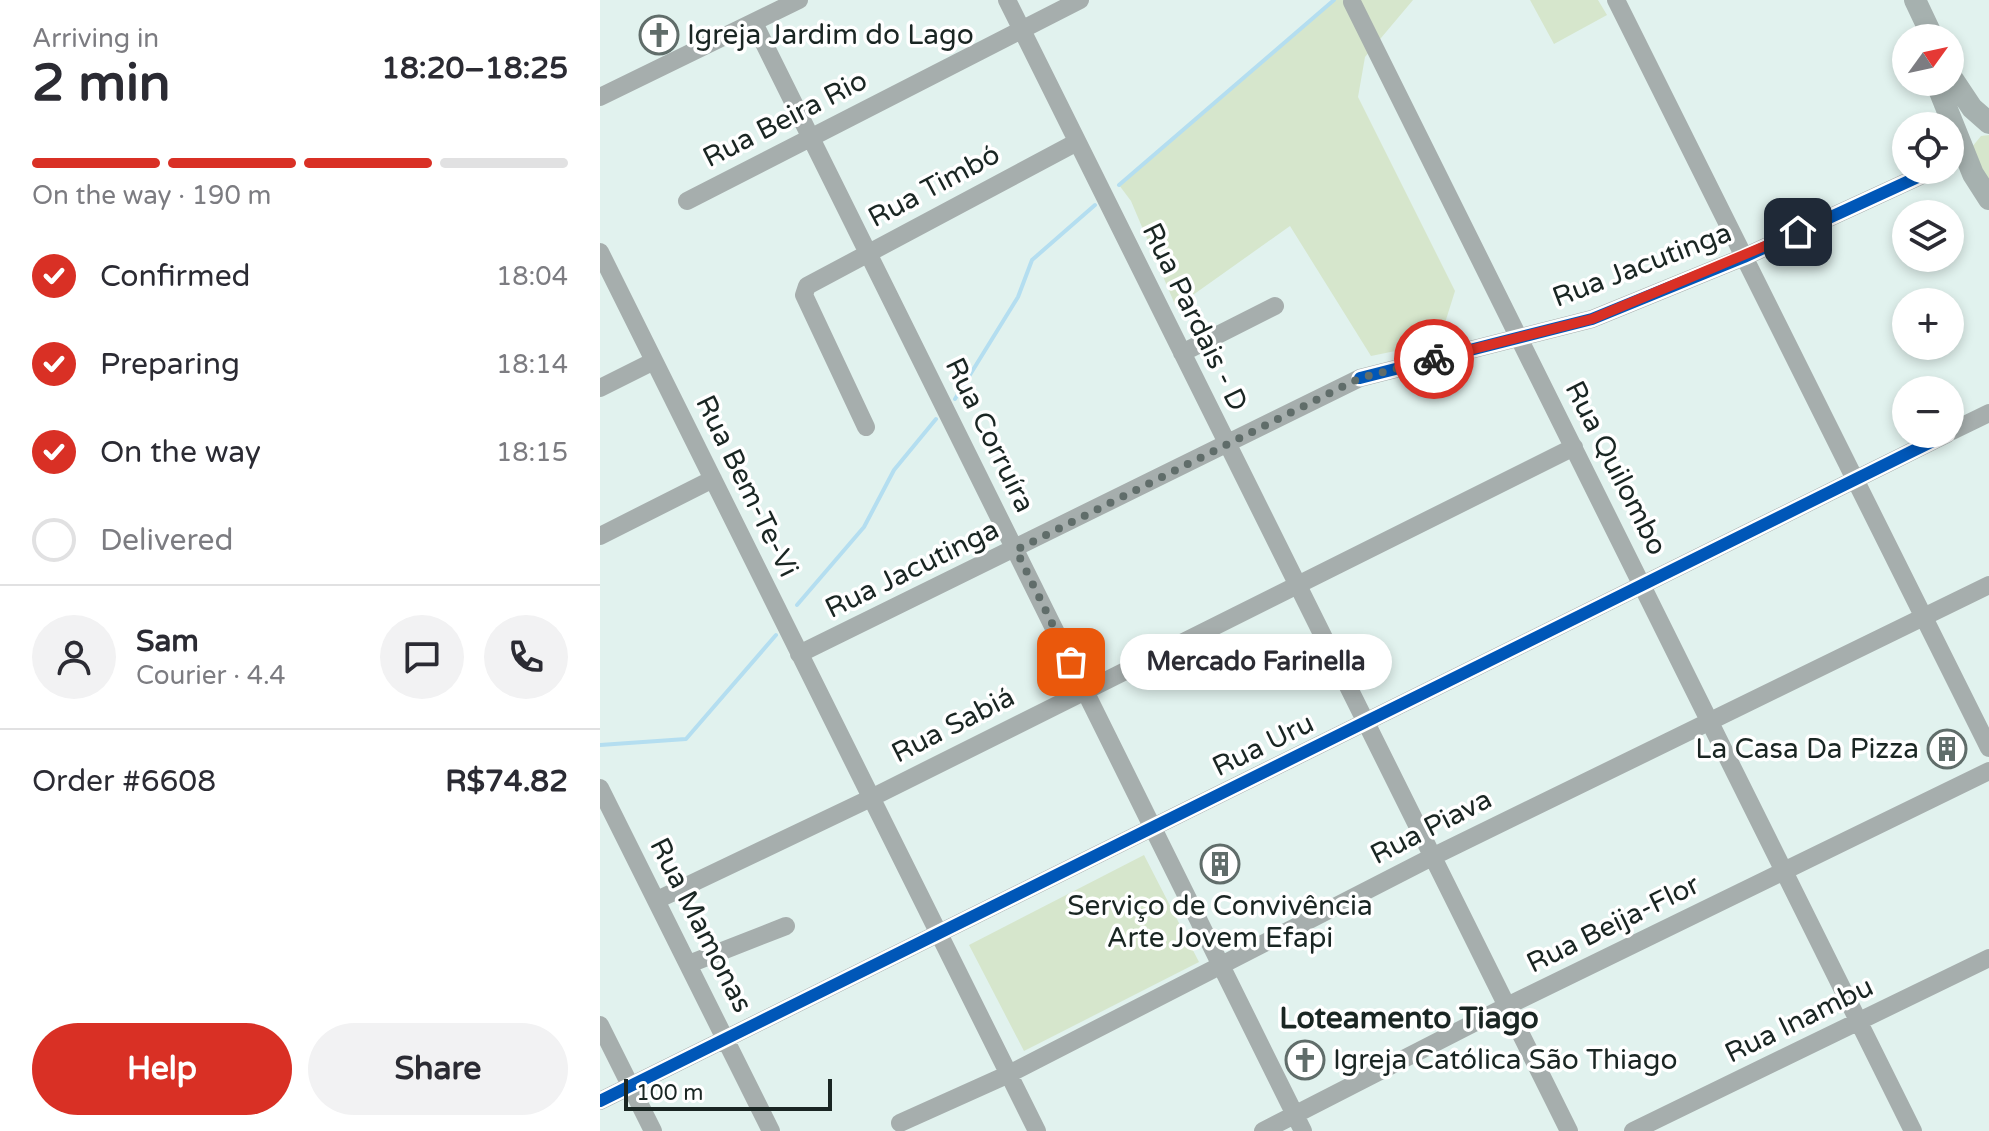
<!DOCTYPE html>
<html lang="en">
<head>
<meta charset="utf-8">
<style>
	:root { --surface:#fff; --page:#f2f2f3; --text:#2b2b33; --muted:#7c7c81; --line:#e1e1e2; --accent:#d93025 }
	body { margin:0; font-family:"Varela Round",sans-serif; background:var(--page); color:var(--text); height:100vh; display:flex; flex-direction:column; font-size:30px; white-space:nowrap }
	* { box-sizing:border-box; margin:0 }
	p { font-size:26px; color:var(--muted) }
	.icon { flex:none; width:44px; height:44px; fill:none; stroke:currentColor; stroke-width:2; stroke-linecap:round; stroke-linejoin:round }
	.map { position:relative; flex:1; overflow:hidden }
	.side { display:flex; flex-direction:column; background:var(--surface); width:600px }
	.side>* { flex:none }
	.needle { width:52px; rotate:57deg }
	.fabs { position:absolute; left:1292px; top:24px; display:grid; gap:16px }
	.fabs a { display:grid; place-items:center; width:72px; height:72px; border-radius:50%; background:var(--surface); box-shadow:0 4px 12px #0003; font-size:40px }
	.scale { position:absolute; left:24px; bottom:20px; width:208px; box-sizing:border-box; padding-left:8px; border:4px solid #1a2623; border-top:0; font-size:22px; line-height:28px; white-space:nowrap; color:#1a2623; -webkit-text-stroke:6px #fff; paint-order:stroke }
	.pin { position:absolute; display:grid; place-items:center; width:68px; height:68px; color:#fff; margin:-34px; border-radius:16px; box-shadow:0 4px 12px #0006 }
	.courier { position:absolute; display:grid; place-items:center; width:80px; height:80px; margin:-40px; border:6px solid #d93025; border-radius:50%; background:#fff; color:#222; box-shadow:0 2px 10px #0007 }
	.bubble { position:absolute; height:56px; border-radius:28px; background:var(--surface); box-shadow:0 4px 12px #0003; font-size:26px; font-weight:700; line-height:56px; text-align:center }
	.head em { font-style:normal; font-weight:700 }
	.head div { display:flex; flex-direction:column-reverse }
	.head { display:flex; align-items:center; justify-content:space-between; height:136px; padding:0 32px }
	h1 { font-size:52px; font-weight:700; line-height:60px }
	.bar { display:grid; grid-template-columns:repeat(4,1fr); gap:12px 8px; align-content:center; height:96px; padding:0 32px }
	.bar i { height:10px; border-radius:6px; background:var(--line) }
	.bar .selected { background:var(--accent) }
	.bar p { grid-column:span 4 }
	.line { display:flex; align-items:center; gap:20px; padding:0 32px; border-top:2px solid var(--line) }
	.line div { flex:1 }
	.round { display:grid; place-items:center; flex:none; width:84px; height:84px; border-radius:42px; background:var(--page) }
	ol { padding:0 32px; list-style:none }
	li { display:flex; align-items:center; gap:24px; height:88px }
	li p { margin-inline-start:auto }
	li .icon { padding:8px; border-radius:50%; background:var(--accent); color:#fff; stroke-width:4 }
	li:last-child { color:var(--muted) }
	li i { width:44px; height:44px; border:4px solid var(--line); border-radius:50% }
	.button { display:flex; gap:16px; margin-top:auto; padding:16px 32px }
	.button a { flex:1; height:92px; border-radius:48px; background:var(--accent); color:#fff; font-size:32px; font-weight:700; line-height:92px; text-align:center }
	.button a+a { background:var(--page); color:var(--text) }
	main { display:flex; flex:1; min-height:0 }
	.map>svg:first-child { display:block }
	.green { fill:#d6e6cc }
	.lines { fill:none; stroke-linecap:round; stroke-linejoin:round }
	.stream { stroke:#b4def0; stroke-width:4 }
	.minor { stroke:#a6aead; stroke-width:18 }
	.major { stroke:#a6b1af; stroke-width:22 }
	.cycleway-casing { stroke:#fff; stroke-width:17 }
	.cycleway { stroke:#0057b8; stroke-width:12 }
	.done { stroke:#606d6a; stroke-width:8; stroke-dasharray:0 14.4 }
	.route { stroke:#d93025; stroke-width:10 }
	.labels { text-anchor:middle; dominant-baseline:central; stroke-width:7; stroke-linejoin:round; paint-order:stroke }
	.poi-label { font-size:28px; fill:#1a2623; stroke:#fff; text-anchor:start }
	.street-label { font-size:28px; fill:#1a2623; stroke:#fff }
	.neighbourhood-label { font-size:30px; font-weight:bold; fill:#1a2623; stroke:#fff }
</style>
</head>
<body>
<main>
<section class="side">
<div class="head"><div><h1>2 min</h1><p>Arriving in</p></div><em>18:20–18:25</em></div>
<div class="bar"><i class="selected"></i><i class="selected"></i><i class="selected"></i><i></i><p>On the way · 190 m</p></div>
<ol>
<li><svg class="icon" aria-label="check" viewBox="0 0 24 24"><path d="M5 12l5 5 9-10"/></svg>Confirmed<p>18:04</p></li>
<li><svg class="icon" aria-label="check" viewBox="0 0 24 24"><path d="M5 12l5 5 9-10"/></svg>Preparing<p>18:14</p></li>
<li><svg class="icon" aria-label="check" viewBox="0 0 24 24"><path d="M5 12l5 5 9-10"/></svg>On the way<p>18:15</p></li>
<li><i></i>Delivered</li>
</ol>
<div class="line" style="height:144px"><a class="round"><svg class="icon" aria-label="person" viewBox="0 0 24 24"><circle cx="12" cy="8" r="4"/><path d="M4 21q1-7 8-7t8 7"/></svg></a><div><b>Sam</b><p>Courier · 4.4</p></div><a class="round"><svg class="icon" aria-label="chat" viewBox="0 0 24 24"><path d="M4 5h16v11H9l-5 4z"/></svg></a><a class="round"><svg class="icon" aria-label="phone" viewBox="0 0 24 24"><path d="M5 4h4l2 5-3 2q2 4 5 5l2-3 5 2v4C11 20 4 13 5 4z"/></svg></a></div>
<div class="line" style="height:104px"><div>Order #6608</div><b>R$74.82</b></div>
<div class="button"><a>Help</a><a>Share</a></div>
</section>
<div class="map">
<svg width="1389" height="1131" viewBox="0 0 1389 1131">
	<rect width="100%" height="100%" fill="#e1f2ee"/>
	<path class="green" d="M734 0H813L765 57 758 97 855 291 839 342 771 356 690 226 576 307 531 201 519 185Z
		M930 0H998L1007 15 954 44Z
		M1389 135V192L1372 147 1381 136Z
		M544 855 599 962 424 1051 369 945Z"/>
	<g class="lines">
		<path class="stream" d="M519 185 734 0
			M355 399 418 297 432 260 495 205
			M197 605 264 527 294 470 336 419
			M0 745 86 739 176 635"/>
		<path class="minor" d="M407 0 969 1131
			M1016 0 1389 748
			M752 2 1313 1131
			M154 23 703 1131
			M0 97 199 0
			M87 201 480 0
			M0 252 437 1131
			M582 353 675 306
			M0 388 54 361
			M266 427 204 295 207 286 477 142
			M1350 432 1389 413
			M0 536 113 479
			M199 654 760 378 992 319 1144 257 1333 170
			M0 788 171 1131
			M57 900 271 798 974 447
			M89 964 186 926
			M0 1025 53 1131
			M0 1101 1347 434
			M300 1123 409 1074 832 857 1389 585
			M663 1131 907 1006 1389 771
			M1033 1131 1389 958"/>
		<path class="major" d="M1315 0 1333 38
			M1350 75 1372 108 1389 123
			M1336 82 1373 174 1389 199"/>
		<g class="cycleway-casing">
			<path id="cycleway" d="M760 378 992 319 1144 257 1333 170
				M0 1101 1347 434"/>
		</g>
		<use href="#cycleway" class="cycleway"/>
	</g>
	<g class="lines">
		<path class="done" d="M471 662 416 550 760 378 834 359"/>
		<path class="route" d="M834 359 992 319 1198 232"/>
	</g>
	<defs>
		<g id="church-ring" transform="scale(2)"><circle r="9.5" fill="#fff" stroke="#606d6a" stroke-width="1.5"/><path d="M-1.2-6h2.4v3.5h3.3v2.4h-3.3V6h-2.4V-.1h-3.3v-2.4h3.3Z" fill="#606d6a"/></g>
		<g id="building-ring" transform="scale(2)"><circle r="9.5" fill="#fff" stroke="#606d6a" stroke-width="1.5"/><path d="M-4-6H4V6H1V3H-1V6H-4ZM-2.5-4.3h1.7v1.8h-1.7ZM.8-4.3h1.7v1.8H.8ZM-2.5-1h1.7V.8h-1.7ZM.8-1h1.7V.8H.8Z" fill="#606d6a"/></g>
	</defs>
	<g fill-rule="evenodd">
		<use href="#church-ring" x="59" y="35"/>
		<use href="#building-ring" x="1347" y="749"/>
		<use href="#building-ring" x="620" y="864"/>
		<use href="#church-ring" x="705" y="1060"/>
	</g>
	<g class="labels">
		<g class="poi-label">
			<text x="87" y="35">Igreja Jardim do Lago</text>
			<text x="1319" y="749" text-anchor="end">La Casa Da Pizza</text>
			<text x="620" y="906" text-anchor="middle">Serviço de Convivência<tspan x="620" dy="32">Arte Jovem Efapi</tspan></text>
			<text x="733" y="1060">Igreja Católica São Thiago</text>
		</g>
		<g class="street-label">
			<text transform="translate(185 119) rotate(-27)">Rua Beira Rio</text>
			<text transform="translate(334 186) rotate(-28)">Rua Timbó</text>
			<text transform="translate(1042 265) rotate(-21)">Rua Jacutinga</text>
			<text transform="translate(595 317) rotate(64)">Rua Pardais - D</text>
			<text transform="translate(390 435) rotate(64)">Rua Corruíra</text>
			<text transform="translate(1016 468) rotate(63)">Rua Quilombo</text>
			<text transform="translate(147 486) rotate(64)">Rua Bem-Te-Vi</text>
			<text transform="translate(312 569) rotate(-26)">Rua Jacutinga</text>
			<text transform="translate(353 725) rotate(-27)">Rua Sabiá</text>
			<text transform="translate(663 745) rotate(-26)">Rua Uru</text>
			<text transform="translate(831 827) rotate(-27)">Rua Piava</text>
			<text transform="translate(1013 924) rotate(-26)">Rua Beija-Flor</text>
			<text transform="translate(101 925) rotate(63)">Rua Mamonas</text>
			<text transform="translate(1199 1020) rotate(-26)">Rua Inambu</text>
		</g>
		<g class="neighbourhood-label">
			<text x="809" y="1018">Loteamento Tiago</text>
		</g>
	</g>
</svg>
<div class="fabs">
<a><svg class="needle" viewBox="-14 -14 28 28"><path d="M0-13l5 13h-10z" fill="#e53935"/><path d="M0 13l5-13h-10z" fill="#7c7c81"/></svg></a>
<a><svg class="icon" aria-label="locate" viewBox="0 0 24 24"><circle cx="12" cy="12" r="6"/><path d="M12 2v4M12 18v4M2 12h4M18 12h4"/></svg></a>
<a><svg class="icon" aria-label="layers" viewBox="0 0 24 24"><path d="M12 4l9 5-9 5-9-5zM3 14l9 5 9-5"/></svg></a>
<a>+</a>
<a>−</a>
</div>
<div class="scale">100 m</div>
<div class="pin" style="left:471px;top:662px;background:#ea580c"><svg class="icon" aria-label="bag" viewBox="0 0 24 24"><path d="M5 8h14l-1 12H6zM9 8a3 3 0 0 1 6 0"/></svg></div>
<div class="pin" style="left:1198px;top:232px;background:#1f2937"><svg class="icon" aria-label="home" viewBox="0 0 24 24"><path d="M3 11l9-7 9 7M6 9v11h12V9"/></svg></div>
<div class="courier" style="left:834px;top:359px"><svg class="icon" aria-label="bike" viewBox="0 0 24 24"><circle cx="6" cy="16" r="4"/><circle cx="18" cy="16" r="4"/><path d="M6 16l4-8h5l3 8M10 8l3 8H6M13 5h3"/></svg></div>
<div class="bubble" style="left:520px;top:634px;width:272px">Mercado Farinella</div>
</div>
</main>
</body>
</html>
